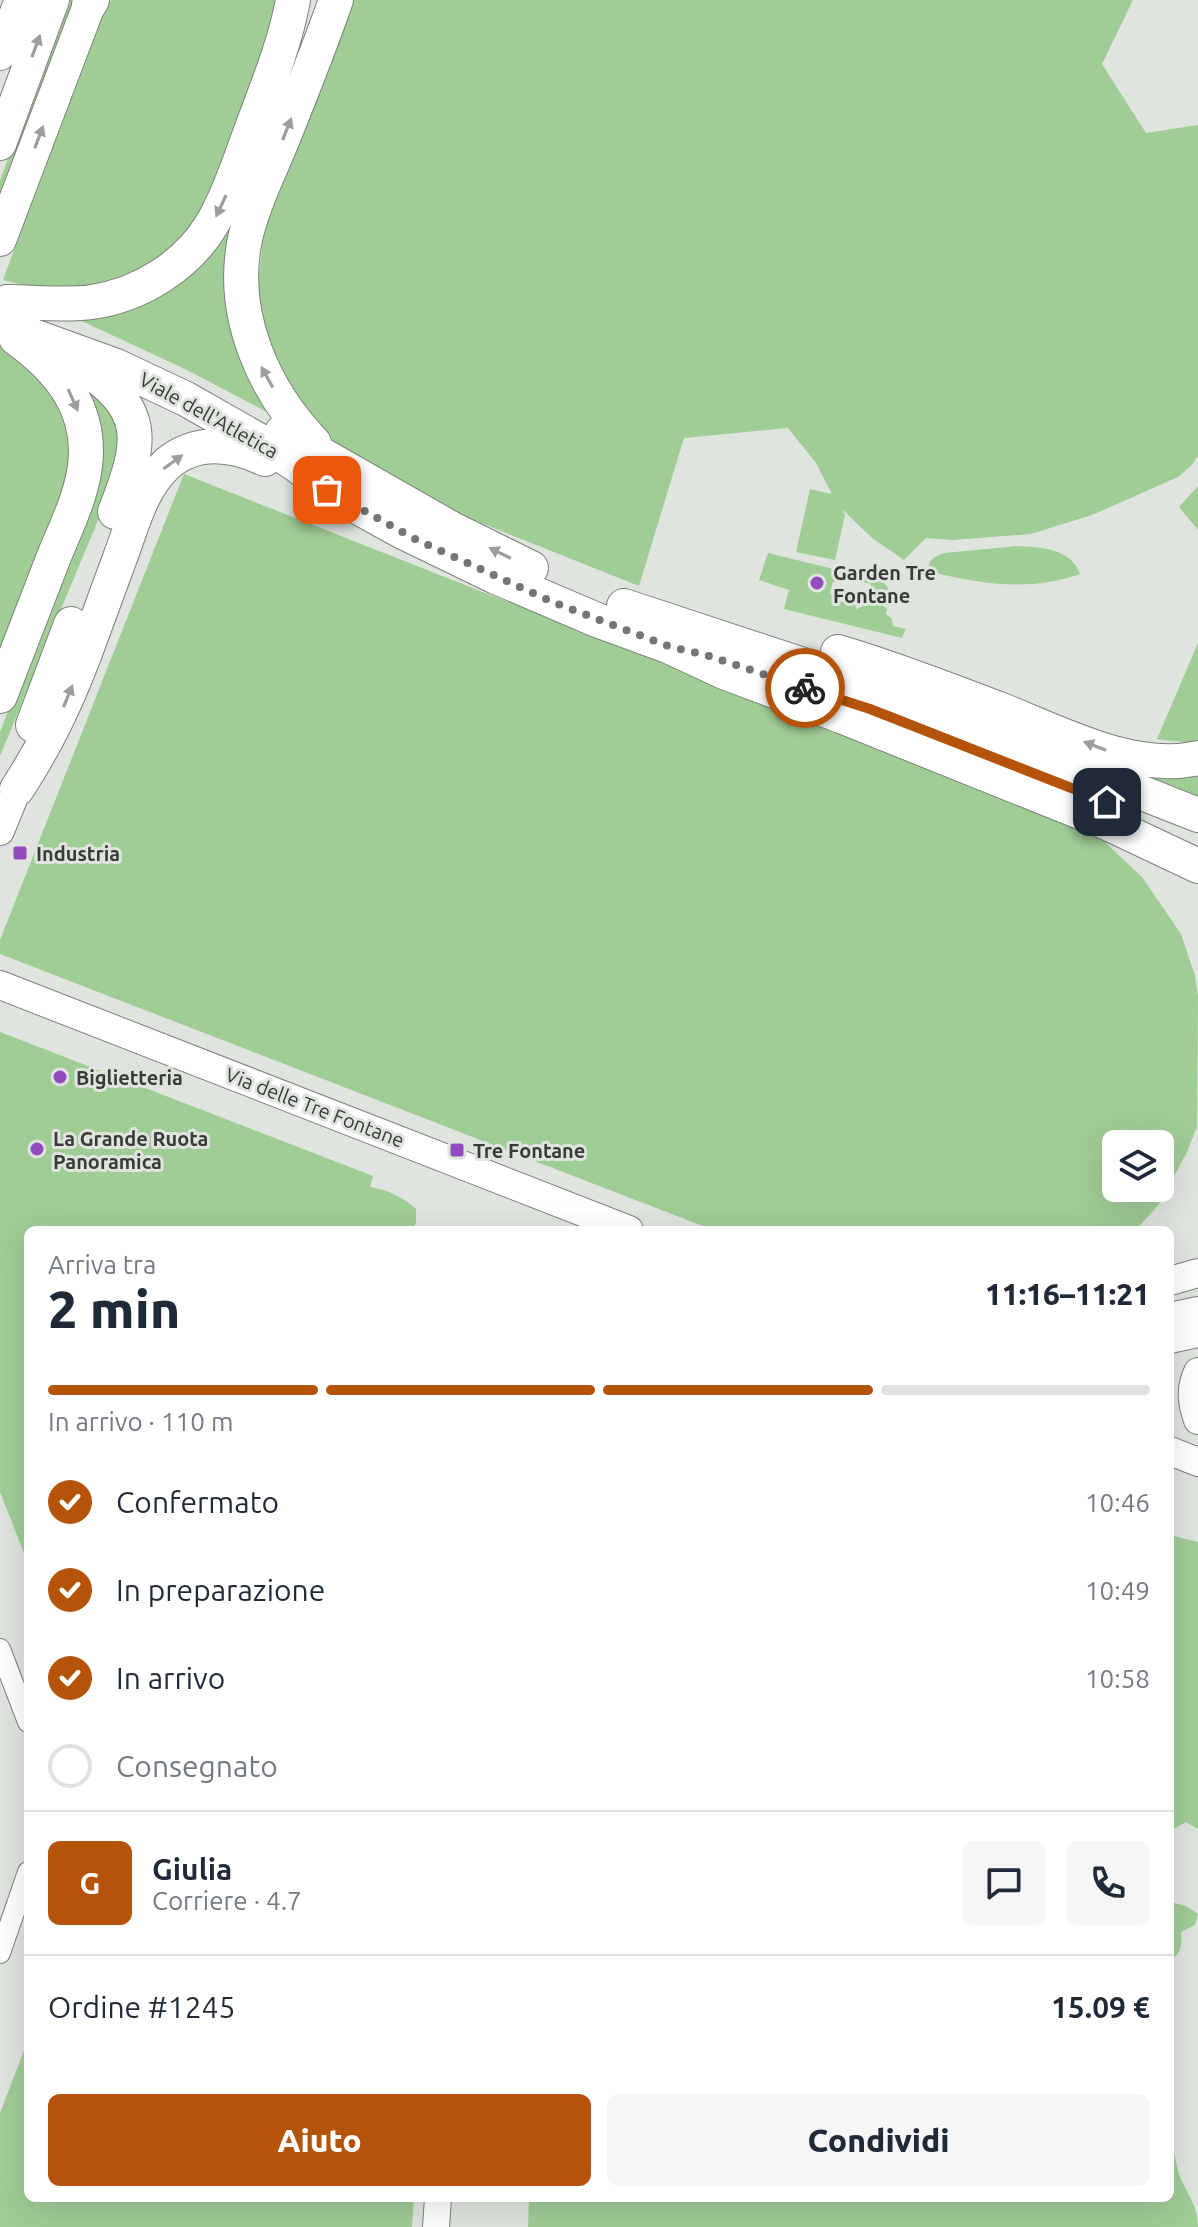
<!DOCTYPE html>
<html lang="it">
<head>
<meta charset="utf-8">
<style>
	:root { --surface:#fff; --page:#f6f6f7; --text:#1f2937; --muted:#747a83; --line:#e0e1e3; --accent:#b45309 }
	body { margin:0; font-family:Ubuntu,sans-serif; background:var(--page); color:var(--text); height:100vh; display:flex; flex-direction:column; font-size:30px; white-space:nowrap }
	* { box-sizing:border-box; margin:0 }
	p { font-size:26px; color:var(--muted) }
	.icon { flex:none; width:44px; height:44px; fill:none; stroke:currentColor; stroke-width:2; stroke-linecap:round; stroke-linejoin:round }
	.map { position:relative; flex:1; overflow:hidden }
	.side { position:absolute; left:24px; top:1226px; width:1150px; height:976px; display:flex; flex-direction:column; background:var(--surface); border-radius:12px; box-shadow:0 8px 32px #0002 }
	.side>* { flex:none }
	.controls { position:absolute; left:1102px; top:1130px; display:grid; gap:16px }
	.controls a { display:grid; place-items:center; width:72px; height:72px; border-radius:12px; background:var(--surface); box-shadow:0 8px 32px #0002; font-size:40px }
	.pin { position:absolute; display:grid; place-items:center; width:68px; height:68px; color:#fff; margin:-34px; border-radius:16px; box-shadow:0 4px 12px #0006 }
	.courier { position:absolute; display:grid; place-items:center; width:80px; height:80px; margin:-40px; border:6px solid #b45309; border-radius:50%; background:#fff; color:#222; box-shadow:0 2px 10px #0007 }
	.summary em { font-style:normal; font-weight:800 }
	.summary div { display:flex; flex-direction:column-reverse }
	.summary { display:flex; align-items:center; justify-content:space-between; height:136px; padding:0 24px }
	h1 { font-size:52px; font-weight:800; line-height:60px }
	.bar { display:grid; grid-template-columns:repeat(4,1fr); gap:12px 8px; align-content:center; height:96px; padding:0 24px }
	.bar i { height:10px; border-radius:6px; background:var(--line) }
	.bar .current { background:var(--accent) }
	.bar p { grid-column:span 4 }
	.line { display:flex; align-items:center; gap:20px; padding:0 24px; border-top:2px solid var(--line) }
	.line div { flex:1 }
	.round { display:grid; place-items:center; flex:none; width:84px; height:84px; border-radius:12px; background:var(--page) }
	ol { padding:0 24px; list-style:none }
	li { display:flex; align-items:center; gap:24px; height:88px }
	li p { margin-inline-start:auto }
	li .icon { padding:8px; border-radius:50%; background:var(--accent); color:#fff; stroke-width:4 }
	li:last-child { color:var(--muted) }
	li i { width:44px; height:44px; border:4px solid var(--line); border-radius:50% }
	.cta { display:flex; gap:16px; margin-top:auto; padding:16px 24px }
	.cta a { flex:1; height:92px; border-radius:12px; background:var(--accent); color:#fff; font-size:32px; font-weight:800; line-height:92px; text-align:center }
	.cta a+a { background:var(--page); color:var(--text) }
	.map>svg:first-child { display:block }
	.green { fill:#a0cc96; fill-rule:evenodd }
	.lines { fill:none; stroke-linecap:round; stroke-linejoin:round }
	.minor-casing { stroke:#7c817b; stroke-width:22 }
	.tertiary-casing { stroke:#7c817b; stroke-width:28 }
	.secondary-casing { stroke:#7c817b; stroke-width:30 }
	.primary-casing { stroke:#7c817b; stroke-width:34 }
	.trunk-casing { stroke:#7c817b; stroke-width:36 }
	.minor { stroke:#fff; stroke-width:20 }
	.tertiary { stroke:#fff; stroke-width:26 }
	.secondary { stroke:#fff; stroke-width:28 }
	.primary { stroke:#fff; stroke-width:32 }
	.trunk { stroke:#fff; stroke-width:34 }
	.oneway { fill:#9c9d9c }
	.done { stroke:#737672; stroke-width:8; stroke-dasharray:0 14.4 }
	.route { stroke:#b45309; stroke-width:10 }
	.poi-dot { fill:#924cc0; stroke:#dfe5de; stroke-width:3 }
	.labels { text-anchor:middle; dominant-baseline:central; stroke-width:6; stroke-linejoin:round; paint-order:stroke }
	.street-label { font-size:20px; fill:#393b38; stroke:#dfe5de }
	.poi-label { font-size:20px; font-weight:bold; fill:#393b38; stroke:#dfe5de; text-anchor:start }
</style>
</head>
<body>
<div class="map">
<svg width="1198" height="2227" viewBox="0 0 1198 2227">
	<rect width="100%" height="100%" fill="#dfe5de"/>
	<path class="green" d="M70 0H80L0 209V180Z
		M111 0H282L221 178 175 252 105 289 42 290 3 280 99 20Z
		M354 0H1133L1102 64 1146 133 1198 125V456L1191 466 1178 477 1092 515 1031 534 953 540 926 538 904 560 872 538 842 509 845 515 835 560 796 552 810 489 832 494 816 463 788 428 684 438 639 586 416 497 339 451 300 414 270 356 262 320 258 285 264 230Z
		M235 211 236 240 284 421 187 370 71 316Z
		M0 343 28 357 58 388 76 455 0 673Z
		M77 387 97 391 121 428 116 477 0 756V732L82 519Z
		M184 474 1075 826 1106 843 1142 877 1181 934 1195 976 1198 997 1197 1127 1187 1152 1159 1204 1136 1230H713L0 954V940ZM1116 1144H1160V1188H1116Z
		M1198 486V530L1179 507Z
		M1017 546C1040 547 1071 548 1080 574 1030 592 978 584 928 571 929 559 933 557 945 553Z
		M768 553 883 581 889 590 890 603 872 595 873 588 869 583 854 582 844 578 833 582 830 593 836 600 855 604 856 609 874 602 887 608 886 614 892 619 893 626 906 629 902 638 784 609 789 590 759 580Z
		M1198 643V740L1189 743 1157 739Z
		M1198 773V803L1142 780 1195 774Z
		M0 1032 373 1176 370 1187C388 1190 403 1197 416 1209V1222L413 1230H28V1563L0 1492Z
		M1170 1535 1198 1542V1829L1186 1822 1170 1831Z
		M1170 1902 1186 1906 1198 1914 1195 1925 1181 1932C1182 1943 1182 1954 1170 1960Z
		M28 2040V2198H414L412 2227H0V2113Z
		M1170 2145C1176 2155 1176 2166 1180 2177 1188 2196 1198 2206 1198 2227H528L529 2198H1170Z"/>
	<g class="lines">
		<g class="minor-casing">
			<path id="minor" d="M0 1649 28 1722
				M0 1953 28 1872"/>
		</g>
		<g class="tertiary-casing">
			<path id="tertiary" d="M436 2227 438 2198"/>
		</g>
		<g class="secondary-casing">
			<path id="secondary" d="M0 831 17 789
				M0 985 629 1230
				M1170 1281 1198 1273
				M1170 1317 1198 1311
				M1170 1339 1198 1333
				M1198 1372C1190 1389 1192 1403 1198 1420
				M1170 1451 1198 1462"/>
		</g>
		<g class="primary-casing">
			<path id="primary" d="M0 54 21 0
				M0 144 53 0
				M0 240 91 0"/>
		</g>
		<g class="trunk-casing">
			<path id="trunk" d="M89 5 92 0
				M7 302C35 302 65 306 92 302 140 295 187 266 212 224 229 195 240 160 252 128 267 87 285 44 293 0
				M0 324 116 366 186 399 265 444 298 466 327 490 401 531 496 577 597 620 668 646 724 672 841 716 1105 822 1198 866
				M79 364C149 409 143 440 115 512
				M282 432 452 529 531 568
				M314 443C264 391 231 317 244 244 251 207 270 171 284 136 302 91 320 46 336 0
				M624 606 894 695 1198 815
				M838 652C893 668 946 689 999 709 1060 733 1133 773 1198 758
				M0 696C17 651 35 605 53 559 65 529 81 498 85 466 92 409 60 370 16 338
				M33 725 71 624
				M17 789C47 743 66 703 85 653 97 620 109 588 121 555 133 523 141 488 167 464 196 439 233 444 265 459"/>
		</g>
		<use href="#minor" class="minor"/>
		<use href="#tertiary" class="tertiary"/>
		<use href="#secondary" class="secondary"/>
		<use href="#primary" class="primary"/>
		<use href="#trunk" class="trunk"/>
	</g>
	<defs><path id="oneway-solid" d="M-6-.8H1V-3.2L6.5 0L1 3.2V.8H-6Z" transform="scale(2)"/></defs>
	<g class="oneway">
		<use href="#oneway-solid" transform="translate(36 46) rotate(-70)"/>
		<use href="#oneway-solid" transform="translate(287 129) rotate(-68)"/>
		<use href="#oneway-solid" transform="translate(39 137) rotate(-69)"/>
		<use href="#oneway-solid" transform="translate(221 206) rotate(115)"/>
		<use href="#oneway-solid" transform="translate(267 377) rotate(-119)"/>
		<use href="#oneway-solid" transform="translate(73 400) rotate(66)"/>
		<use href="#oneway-solid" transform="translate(173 462) rotate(-36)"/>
		<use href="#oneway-solid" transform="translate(500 553) rotate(-154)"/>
		<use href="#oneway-solid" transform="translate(68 696) rotate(-68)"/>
		<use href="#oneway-solid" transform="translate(1095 746) rotate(-159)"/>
	</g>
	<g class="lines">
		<path class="done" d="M327 490 413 538 555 603 668 646 709 656 805 688"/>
		<path class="route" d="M805 688 870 709 1107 802"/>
	</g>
	<g class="poi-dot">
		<circle cx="817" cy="583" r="8"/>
		<rect x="12" y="845" width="16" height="16" rx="4"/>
		<circle cx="60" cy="1077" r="8"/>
		<circle cx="37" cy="1149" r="8"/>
		<rect x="449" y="1142" width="16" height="16" rx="4"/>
	</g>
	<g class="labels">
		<g class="street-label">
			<text transform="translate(209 415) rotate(29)">Viale dell'Atletica</text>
			<text transform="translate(315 1107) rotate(21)">Via delle Tre Fontane</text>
		</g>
		<g class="poi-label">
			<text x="833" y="572">Garden Tre<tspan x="833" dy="23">Fontane</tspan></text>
			<text x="36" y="853">Industria</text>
			<text x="76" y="1077">Biglietteria</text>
			<text x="53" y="1138">La Grande Ruota<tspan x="53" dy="23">Panoramica</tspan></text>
			<text x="473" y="1150">Tre Fontane</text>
		</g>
	</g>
</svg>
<div class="controls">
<a><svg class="icon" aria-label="layers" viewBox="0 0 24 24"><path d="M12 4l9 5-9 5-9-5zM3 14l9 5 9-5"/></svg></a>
</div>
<div class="pin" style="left:327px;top:490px;background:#ea580c"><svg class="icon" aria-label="bag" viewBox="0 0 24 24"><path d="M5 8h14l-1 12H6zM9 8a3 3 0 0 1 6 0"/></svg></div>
<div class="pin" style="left:1107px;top:802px;background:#1f2937"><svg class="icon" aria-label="home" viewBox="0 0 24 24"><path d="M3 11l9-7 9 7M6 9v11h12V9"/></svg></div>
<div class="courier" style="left:805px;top:688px"><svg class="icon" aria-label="bike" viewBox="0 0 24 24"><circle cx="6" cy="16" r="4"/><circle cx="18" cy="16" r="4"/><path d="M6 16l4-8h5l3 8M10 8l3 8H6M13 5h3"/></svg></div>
<section class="side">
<div class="summary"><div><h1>2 min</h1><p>Arriva tra</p></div><em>11:16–11:21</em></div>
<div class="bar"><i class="current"></i><i class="current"></i><i class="current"></i><i></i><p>In arrivo · 110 m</p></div>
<ol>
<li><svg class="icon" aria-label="check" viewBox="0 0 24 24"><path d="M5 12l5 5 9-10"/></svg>Confermato<p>10:46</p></li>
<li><svg class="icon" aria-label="check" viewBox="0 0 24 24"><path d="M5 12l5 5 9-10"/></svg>In preparazione<p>10:49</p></li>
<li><svg class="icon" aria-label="check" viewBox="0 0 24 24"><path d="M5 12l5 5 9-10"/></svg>In arrivo<p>10:58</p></li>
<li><i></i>Consegnato</li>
</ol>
<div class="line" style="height:144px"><b class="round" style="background:var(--accent);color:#fff">G</b><div><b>Giulia</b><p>Corriere · 4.7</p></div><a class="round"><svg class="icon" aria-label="chat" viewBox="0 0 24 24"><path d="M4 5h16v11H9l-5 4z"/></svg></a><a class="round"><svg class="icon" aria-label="phone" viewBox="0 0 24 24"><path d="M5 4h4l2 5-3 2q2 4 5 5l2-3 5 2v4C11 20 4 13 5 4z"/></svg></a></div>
<div class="line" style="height:104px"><div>Ordine #1245</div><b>15.09 €</b></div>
<div class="cta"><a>Aiuto</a><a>Condividi</a></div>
</section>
</div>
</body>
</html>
